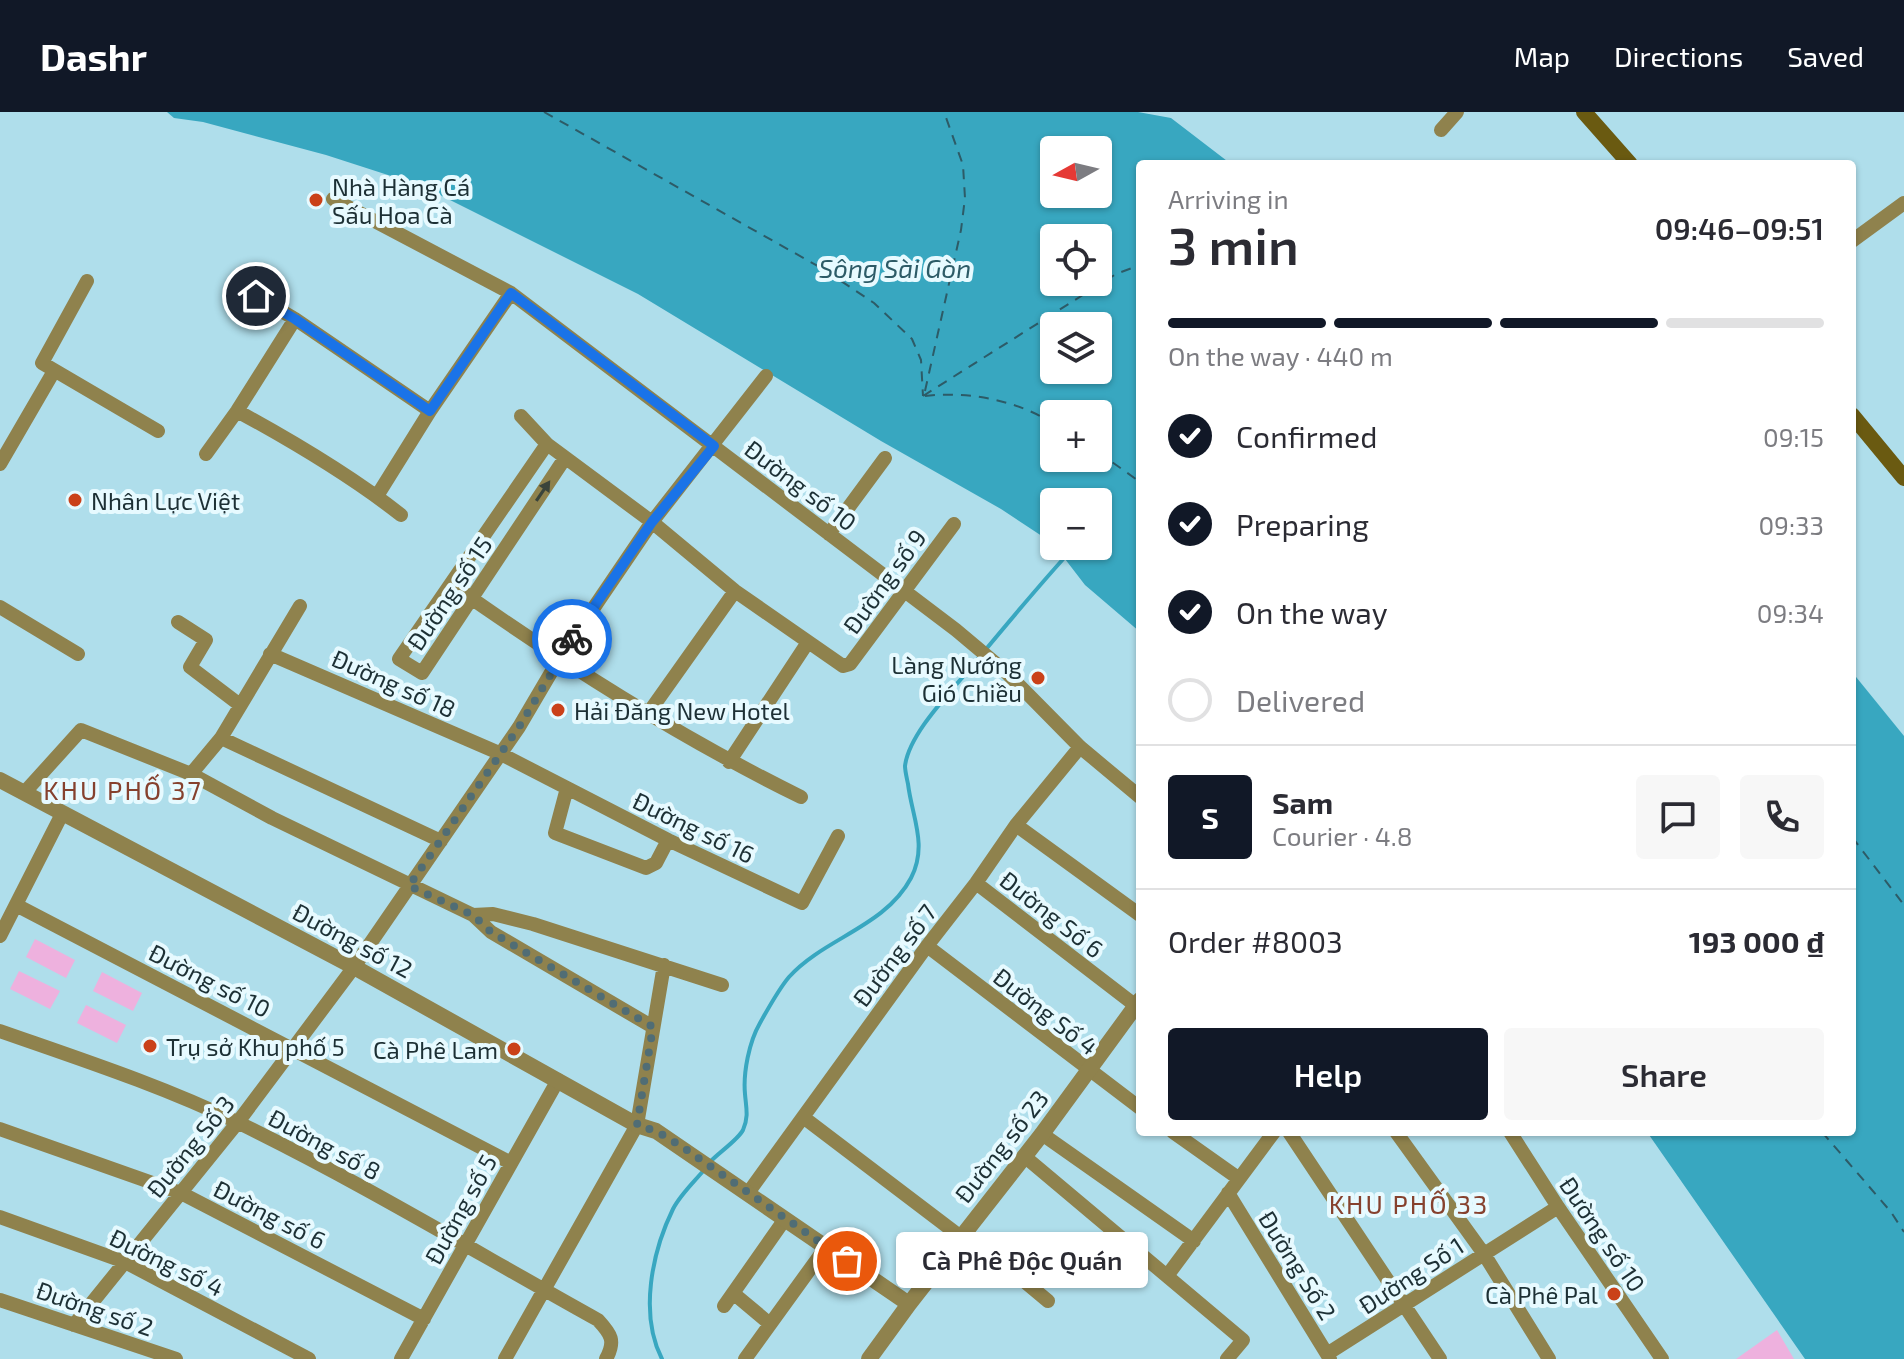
<!DOCTYPE html>
<html lang="en">
<head>
<meta charset="utf-8">
<style>
	:root { --surface:#fff; --page:#f7f7f7; --text:#2b2b33; --muted:#7c7c81; --line:#e1e1e2; --accent:#111827 }
	body { margin:0; font-family:"Exo 2",sans-serif; background:var(--page); color:var(--text); height:100vh; display:flex; flex-direction:column; font-size:30px; white-space:nowrap }
	* { box-sizing:border-box; margin:0 }
	p { font-size:26px; color:var(--muted) }
	.icon { flex:none; width:44px; height:44px; fill:none; stroke:currentColor; stroke-width:2; stroke-linecap:round; stroke-linejoin:round }
	.map { position:relative; flex:1; overflow:hidden }
	.drawer { position:absolute; left:1136px; top:48px; width:720px; height:976px; display:flex; flex-direction:column; background:var(--surface); border-radius:8px; box-shadow:0 2px 6px #0004 }
	.drawer>* { flex:none }
	.needle { width:52px; rotate:262deg }
	.tools { position:absolute; left:1040px; top:24px; display:grid; gap:16px }
	.tools a { display:grid; place-items:center; width:72px; height:72px; border-radius:8px; background:var(--surface); box-shadow:0 2px 6px #0004; font-size:40px }
	.pin { position:absolute; display:grid; place-items:center; width:68px; height:68px; color:#fff; margin:-34px; border:4px solid #fff; border-radius:50%; box-shadow:0 2px 8px #0007 }
	.courier { position:absolute; display:grid; place-items:center; width:80px; height:80px; margin:-40px; border:6px solid #1a73e8; border-radius:50%; background:#fff; color:#222; box-shadow:0 2px 10px #0007 }
	.bubble { position:absolute; height:56px; border-radius:8px; background:var(--surface); box-shadow:0 2px 6px #0004; font-size:26px; font-weight:600; line-height:56px; text-align:center }
	.summary em { font-style:normal; font-weight:600 }
	.summary div { display:flex; flex-direction:column-reverse }
	.summary { display:flex; align-items:center; justify-content:space-between; height:136px; padding:0 32px }
	h1 { font-size:52px; font-weight:600; line-height:60px }
	.bar { display:grid; grid-template-columns:repeat(4,1fr); gap:12px 8px; align-content:center; height:96px; padding:0 32px }
	.bar i { height:10px; border-radius:6px; background:var(--line) }
	.bar .current { background:var(--accent) }
	.bar p { grid-column:span 4 }
	.line { display:flex; align-items:center; gap:20px; padding:0 32px; border-top:2px solid var(--line) }
	.line div { flex:1 }
	.round { display:grid; place-items:center; flex:none; width:84px; height:84px; border-radius:8px; background:var(--page) }
	ol { padding:0 32px; list-style:none }
	li { display:flex; align-items:center; gap:24px; height:88px }
	li p { margin-inline-start:auto }
	li .icon { padding:8px; border-radius:50%; background:var(--accent); color:#fff; stroke-width:4 }
	li:last-child { color:var(--muted) }
	li i { width:44px; height:44px; border:4px solid var(--line); border-radius:50% }
	.primary-button { display:flex; gap:16px; margin-top:auto; padding:16px 32px }
	.primary-button a { flex:1; height:92px; border-radius:8px; background:var(--accent); color:#fff; font-size:32px; font-weight:600; line-height:92px; text-align:center }
	.primary-button a+a { background:var(--page); color:var(--text) }
	header { display:flex; align-items:center; gap:48px; box-sizing:border-box; height:112px; padding:0 40px; background:var(--accent); color:#fff }
	header strong { font-size:38px }
	nav { display:flex; gap:44px; margin-inline-start:auto; font-size:28px }
	.map>svg:first-child { display:block }
	.green { fill:#eeb1de }
	.water { fill:#38a7c0; fill-rule:evenodd }
	.lines { fill:none; stroke-linecap:round; stroke-linejoin:round }
	.stream { stroke:#38a7c0; stroke-width:4 }
	.ferry { stroke:#2d5b67; stroke-width:2; stroke-dasharray:10 8; stroke-linecap:butt }
	.minor { stroke:#8f824d; stroke-width:14 }
	.tertiary { stroke:#8f824d; stroke-width:16 }
	.secondary { stroke:#6a5a11; stroke-width:16 }
	.oneway { fill:#3a443b }
	.done { stroke:#506d75; stroke-width:8; stroke-dasharray:0 14.4 }
	.route { stroke:#1a73e8; stroke-width:10 }
	.poi-dot { fill:#ca4119; stroke:#e7faff; stroke-width:3 }
	.labels { text-anchor:middle; dominant-baseline:central; stroke-width:8; stroke-linejoin:round; paint-order:stroke }
	.poi-label { font-size:24px; fill:#1d3035; stroke:#e7faff; text-anchor:start }
	.street-label { font-size:24px; fill:#1d3035; stroke:#e7faff }
	.water-label { font-size:26px; font-style:italic; fill:#2d5b67; stroke:#e7faff }
	.neighbourhood-label { font-size:26px; letter-spacing:2px; fill:#86412e; stroke:#e7faff }
</style>
</head>
<body>
<header>
<strong>Dashr</strong>
<nav><a>Map</a><a>Directions</a><a>Saved</a></nav>
</header>
<div class="map">
<svg width="1904" height="1247" viewBox="0 0 1904 1247">
	<rect width="100%" height="100%" fill="#afdeeb"/>
	<path class="green" d="M35 827 75 848 66 866 26 845Z
		M19 859 60 879 50 897 10 877Z
		M102 860 142 881 133 899 93 879Z
		M86 893 126 913 117 931 77 911Z
		M1777 1218 1794 1247H1736Z"/>
	<path class="water" d="M167 0H1138L1171 6 1231 52H1140V520L1085 473 1055 434H1098V390H1054V432L1001 397 881 329 638 182 422 74 326 43 203 10 174 6ZM1054 38H1098V82H1054ZM1054 126H1098V170H1054ZM1054 214H1098V258H1054ZM1054 302H1098V346H1054Z
		M1852 560 1904 624V1247H1805L1647 1020H1852Z"/>
	<g class="lines">
		<path class="stream" d="M709 1051C718 1041 738 1028 743 1018 749 1005 746 995 745 982 743 961 749 930 760 911 768 897 778 878 789 865 824 826 885 815 911 766 928 733 912 705 908 672 907 667 905 659 905 654 909 621 952 579 972 554 1006 513 1039 473 1075 434
			M662 1247C639 1202 652 1140 673 1097 680 1083 694 1070 704 1058"/>
		<path class="ferry" d="M544 0 823 157 874 191 912 227 921 248 923 284
			M925 279 961 118 965 86 963 53 944 0
			M923 284 1116 162 1140 153
			M925 284C968 279 1017 288 1054 312
			M1098 340 1140 370
			M1852 725 1904 793
			M1822 1020 1891 1100 1904 1120"/>
		<path class="minor" d="M1441 18 1457 0
			M333 87 511 181 956 518 1006 560 1080 635 1140 685
			M1852 129 1904 91
			M87 169 42 251 158 319
			M256 184 295 207 430 299
			M237 299C294 330 350 363 401 403
			M521 304 547 332 652 410 735 479 843 554 850 552 954 412
			M547 332 399 547 422 561 565 346
			M206 342 237 299 295 207
			M0 352 54 259
			M377 384 430 299 511 181
			M829 422 885 346
			M451 472C563 551 677 624 801 685
			M0 495 78 542
			M178 510 206 528 190 555 240 593
			M270 542 499 641 668 728 802 791 838 724
			M647 603 735 479
			M221 626 441 729
			M729 650 808 530
			M191 662 221 626 300 494
			M567 676 555 721 646 756 656 751 668 728
			M24 681 81 618 191 662 272 706 473 803 491 820 653 915
			M1016 713 1140 803
			M976 771 1140 897
			M16 793 511 1051
			M473 803 493 802 533 812 722 873
			M0 824 62 702
			M927 834 1140 996
			M0 919C80 947 163 974 239 1011 362 1071 479 1142 598 1208 611 1222 616 1229 606 1247
			M803 1005 961 1125
			M0 1017 181 1081 424 1207
			M1173 1020 1238 1066
			M1289 1020 1440 1247
			M1396 1020 1484 1142 1549 1247
			M1510 1020 1558 1095 1662 1247
			M1042 1022 1194 1129
			M1024 1044 1243 1228 1227 1247
			M748 1081 927 834 976 771 1016 713 1080 635
			M1228 1081 1330 1247
			M0 1105 125 1150 309 1247
			M965 1120 1048 1189
			M1167 1164 1274 1020
			M733 1181 770 1212
			M0 1188 176 1247
			M724 1194 785 1107
			M74 1213 238 1010 354 855 519 615 559 547 652 410 766 264
			M1327 1242 1558 1095
			M401 1247 558 968
			M505 1247 637 1013 664 853
			M745 1247 826 1135"/>
		<path class="tertiary" d="M0 668 354 855 637 1013 656 1019 909 1192
			M869 1247 909 1192 1042 1022 1140 888"/>
		<path class="secondary" d="M1584 0 1630 52
			M1852 303 1904 366"/>
	</g>
	<defs><path id="oneway-solid" d="M-6-.8H1V-3.2L6.5 0L1 3.2V.8H-6Z" transform="scale(2)"/></defs>
	<use class="oneway" href="#oneway-solid" transform="translate(543 379) rotate(-56)"/>
	<g class="lines">
		<path class="done" d="M572 527 519 615 409 774 473 803 491 820 653 915 637 1013 656 1019 681 1034 847 1149"/>
		<path class="route" d="M256 184 295 207 430 299 511 181 714 334 652 410 572 527"/>
	</g>
	<g class="poi-dot">
		<circle cx="316" cy="88" r="8"/>
		<circle cx="75" cy="388" r="8"/>
		<circle cx="1038" cy="566" r="8"/>
		<circle cx="558" cy="598" r="8"/>
		<circle cx="150" cy="934" r="8"/>
		<circle cx="514" cy="937" r="8"/>
		<circle cx="1614" cy="1182" r="8"/>
	</g>
	<g class="labels">
		<g class="poi-label">
			<text x="332" y="74">Nhà Hàng Cá<tspan x="332" dy="28">Sấu Hoa Cà</tspan></text>
			<text x="91" y="388">Nhân Lực Việt</text>
			<text x="1022" y="552" text-anchor="end">Làng Nướng<tspan x="1022" dy="28">Gió Chiều</tspan></text>
			<text x="574" y="598">Hải Đăng New Hotel</text>
			<text x="166" y="934">Trụ sở Khu phố 5</text>
			<text x="498" y="937" text-anchor="end">Cà Phê Lam</text>
			<text x="1598" y="1182" text-anchor="end">Cà Phê Pal</text>
		</g>
		<g class="street-label">
			<text transform="translate(801 373) rotate(37)">Đường số 10</text>
			<text transform="translate(884 469) rotate(-54)">Đường số 9</text>
			<text transform="translate(449 481) rotate(-56)">Đường số 15</text>
			<text transform="translate(394 571) rotate(24)">Đường số 18</text>
			<text transform="translate(694 715) rotate(26)">Đường số 16</text>
			<text transform="translate(1052 802) rotate(38)">Đường Số 6</text>
			<text transform="translate(353 828) rotate(28)">Đường số 12</text>
			<text transform="translate(894 843) rotate(-53)">Đường số 7</text>
			<text transform="translate(210 868) rotate(27)">Đường số 10</text>
			<text transform="translate(1046 899) rotate(38)">Đường Số 4</text>
			<text transform="translate(325 1032) rotate(28)">Đường số 8</text>
			<text transform="translate(190 1034) rotate(-51)">Đường Số 3</text>
			<text transform="translate(1001 1034) rotate(-52)">Đường số 23</text>
			<text transform="translate(460 1097) rotate(-61)">Đường số 5</text>
			<text transform="translate(270 1102) rotate(27)">Đường số 6</text>
			<text transform="translate(1603 1122) rotate(56)">Đường số 10</text>
			<text transform="translate(167 1150) rotate(26)">Đường số 4</text>
			<text transform="translate(1298 1153) rotate(58)">Đường Số 2</text>
			<text transform="translate(1411 1163) rotate(-33)">Đường Số 1</text>
			<text transform="translate(95 1196) rotate(19)">Đường số 2</text>
		</g>
		<g class="water-label">
			<text x="895" y="155">Sông Sài Gòn</text>
		</g>
		<g class="neighbourhood-label">
			<text x="123" y="677">KHU PHỐ 37</text>
			<text x="1409" y="1091">KHU PHỐ 33</text>
		</g>
	</g>
</svg>
<div class="tools">
<a><svg class="needle" viewBox="-14 -14 28 28"><path d="M0-13l5 13h-10z" fill="#e53935"/><path d="M0 13l5-13h-10z" fill="#7c7c81"/></svg></a>
<a><svg class="icon" aria-label="locate" viewBox="0 0 24 24"><circle cx="12" cy="12" r="6"/><path d="M12 2v4M12 18v4M2 12h4M18 12h4"/></svg></a>
<a><svg class="icon" aria-label="layers" viewBox="0 0 24 24"><path d="M12 4l9 5-9 5-9-5zM3 14l9 5 9-5"/></svg></a>
<a>+</a>
<a>−</a>
</div>
<div class="pin" style="left:847px;top:1149px;background:#ea580c"><svg class="icon" aria-label="bag" viewBox="0 0 24 24"><path d="M5 8h14l-1 12H6zM9 8a3 3 0 0 1 6 0"/></svg></div>
<div class="pin" style="left:256px;top:184px;background:#1f2937"><svg class="icon" aria-label="home" viewBox="0 0 24 24"><path d="M3 11l9-7 9 7M6 9v11h12V9"/></svg></div>
<div class="courier" style="left:572px;top:527px"><svg class="icon" aria-label="bike" viewBox="0 0 24 24"><circle cx="6" cy="16" r="4"/><circle cx="18" cy="16" r="4"/><path d="M6 16l4-8h5l3 8M10 8l3 8H6M13 5h3"/></svg></div>
<div class="bubble" style="left:896px;top:1120px;width:252px">Cà Phê Độc Quán</div>
<section class="drawer">
<div class="summary"><div><h1>3 min</h1><p>Arriving in</p></div><em>09:46–09:51</em></div>
<div class="bar"><i class="current"></i><i class="current"></i><i class="current"></i><i></i><p>On the way · 440 m</p></div>
<ol>
<li><svg class="icon" aria-label="check" viewBox="0 0 24 24"><path d="M5 12l5 5 9-10"/></svg>Confirmed<p>09:15</p></li>
<li><svg class="icon" aria-label="check" viewBox="0 0 24 24"><path d="M5 12l5 5 9-10"/></svg>Preparing<p>09:33</p></li>
<li><svg class="icon" aria-label="check" viewBox="0 0 24 24"><path d="M5 12l5 5 9-10"/></svg>On the way<p>09:34</p></li>
<li><i></i>Delivered</li>
</ol>
<div class="line" style="height:144px"><b class="round" style="background:var(--accent);color:#fff">S</b><div><b>Sam</b><p>Courier · 4.8</p></div><a class="round"><svg class="icon" aria-label="chat" viewBox="0 0 24 24"><path d="M4 5h16v11H9l-5 4z"/></svg></a><a class="round"><svg class="icon" aria-label="phone" viewBox="0 0 24 24"><path d="M5 4h4l2 5-3 2q2 4 5 5l2-3 5 2v4C11 20 4 13 5 4z"/></svg></a></div>
<div class="line" style="height:104px"><div>Order #8003</div><b>193 000 ₫</b></div>
<div class="primary-button"><a>Help</a><a>Share</a></div>
</section>
</div>
</body>
</html>
